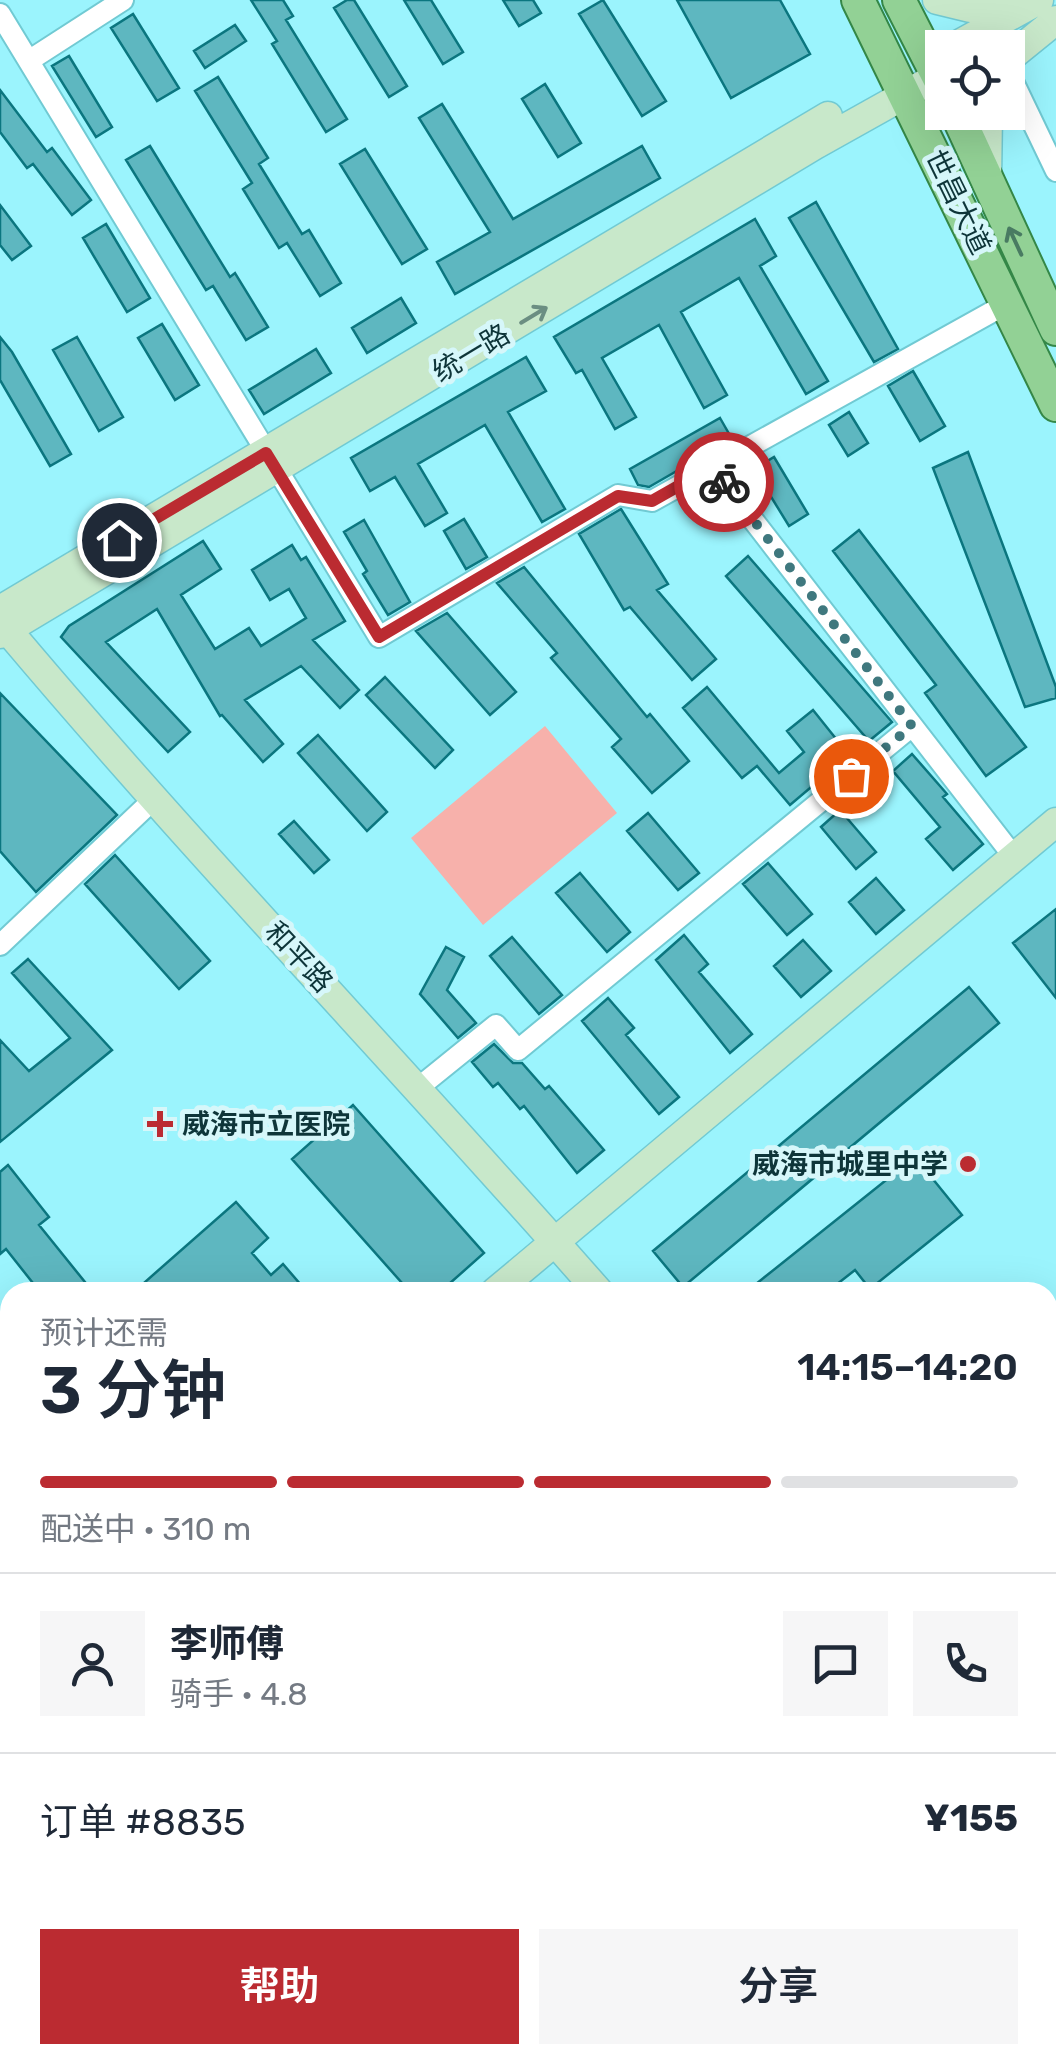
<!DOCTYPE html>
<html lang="zh">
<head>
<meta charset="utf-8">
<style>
	:root { --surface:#fff; --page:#f6f6f7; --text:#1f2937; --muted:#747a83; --line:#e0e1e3; --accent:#bb2b31 }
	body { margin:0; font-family:Rubik,"Noto Sans SC",sans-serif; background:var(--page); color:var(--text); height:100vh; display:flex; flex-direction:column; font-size:38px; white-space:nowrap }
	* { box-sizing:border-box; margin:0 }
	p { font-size:32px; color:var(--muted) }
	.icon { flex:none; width:55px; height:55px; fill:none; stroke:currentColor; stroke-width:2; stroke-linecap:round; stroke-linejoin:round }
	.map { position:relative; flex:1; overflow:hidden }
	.drawer { position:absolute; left:0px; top:1282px; width:1058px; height:782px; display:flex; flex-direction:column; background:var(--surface); border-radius:30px 30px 0 0; box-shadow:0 10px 40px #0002 }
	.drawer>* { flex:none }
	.controls { position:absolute; left:925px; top:30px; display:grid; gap:20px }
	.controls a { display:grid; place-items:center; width:100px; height:100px; border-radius:0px; background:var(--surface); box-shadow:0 10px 40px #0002; font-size:50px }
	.pin { position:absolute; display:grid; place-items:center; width:85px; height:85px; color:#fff; margin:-42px; border:5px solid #fff; border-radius:50%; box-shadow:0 2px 10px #0007 }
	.courier { position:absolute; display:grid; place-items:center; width:100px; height:100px; margin:-50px; border:8px solid #bb2b31; border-radius:50%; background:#fff; color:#222; box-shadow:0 2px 12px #0007 }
	.summary em { font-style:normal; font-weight:600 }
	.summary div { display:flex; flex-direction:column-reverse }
	.summary { display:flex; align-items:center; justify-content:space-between; height:170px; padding:0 40px }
	h1 { font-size:65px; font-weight:600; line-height:75px }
	.bar { display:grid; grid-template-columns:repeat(4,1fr); gap:15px 10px; align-content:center; height:120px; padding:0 40px }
	.bar i { height:12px; border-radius:8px; background:var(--line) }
	.bar .current { background:var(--accent) }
	.bar p { grid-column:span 4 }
	.line { display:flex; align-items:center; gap:25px; padding:0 40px; border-top:2px solid var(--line) }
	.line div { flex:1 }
	.round { display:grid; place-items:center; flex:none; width:105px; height:105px; border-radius:0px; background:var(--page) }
	.action { display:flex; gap:20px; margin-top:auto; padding:20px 40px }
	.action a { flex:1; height:115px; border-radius:0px; background:var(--accent); color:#fff; font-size:40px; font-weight:600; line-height:115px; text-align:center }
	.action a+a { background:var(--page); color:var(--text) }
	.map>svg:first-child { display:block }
	.green { fill:#f7b1ab }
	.building { fill:#5eb7c0; stroke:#0b767f; stroke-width:2.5 }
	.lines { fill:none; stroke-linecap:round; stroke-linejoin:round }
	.street-casing { stroke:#71cad3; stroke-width:24 }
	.secondary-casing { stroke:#71cad3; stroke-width:31 }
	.primary-casing { stroke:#348747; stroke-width:36 }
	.street { stroke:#fff; stroke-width:20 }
	.secondary { stroke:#c8e8ca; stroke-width:28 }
	.primary { stroke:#92d195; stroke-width:32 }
	.oneway { stroke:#497b62 }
	.oneway2 { stroke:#6b8e82 }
	.done { stroke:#3f787e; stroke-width:10; stroke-dasharray:0 18 }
	.route { stroke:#bb2b31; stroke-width:12 }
	.poi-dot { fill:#bb2b31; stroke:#d6f7fa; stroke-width:4 }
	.labels { text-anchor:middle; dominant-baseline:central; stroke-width:10; stroke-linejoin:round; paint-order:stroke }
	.street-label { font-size:28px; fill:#0e3539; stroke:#d6f7fa }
	.poi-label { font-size:28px; font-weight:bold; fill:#0e3539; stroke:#d6f7fa; text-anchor:start }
</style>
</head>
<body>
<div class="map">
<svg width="1056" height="2063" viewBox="0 0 1056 2063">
	<rect width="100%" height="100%" fill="#9bf4fd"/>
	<path class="green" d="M545 726 617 813 483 925 411 838Z
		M0 1379 10 1382V2055H412L417 2063H0Z"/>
	<path class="building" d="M251 0H283L293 16 286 20 347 119 326 132 272 44 277 41Z
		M347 0H354L407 86 389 97 334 8Z
		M404 0H431L463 52 443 64Z
		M503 0H533L541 13 519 26Z
		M603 0 666 101 642 116 579 14Z
		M677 0H780L810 54 731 98Z
		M133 14 179 88 157 101 111 28Z
		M235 25 246 41 205 68 194 51Z
		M69 56 112 127 96 137 52 66Z
		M218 77 268 158 259 164 302 234 309 230 341 283 320 296 287 243 279 248 243 189 252 183 195 91Z
		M545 84 581 143 558 157 522 99Z
		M0 90 47 152 52 148 91 200 72 215 33 164 27 168 0 132Z
		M442 104 513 219 642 146 660 178 455 294 437 262 490 232 419 118Z
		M150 146 230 277 235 273 268 327 246 340 213 286 206 290 126 160Z
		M365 149 427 249 402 264 340 164Z
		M816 202 898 349 874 362 789 218Z
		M0 205 31 246 12 260 0 245Z
		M755 219 776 256 760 266 828 381 806 394 739 278 681 312 727 395 704 408 659 325 602 358 636 417 615 429 582 370 576 373 554 337Z
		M106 224 150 298 127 312 83 238Z
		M401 298 416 323 367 353 352 328Z
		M162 324 199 385 175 400 138 338Z
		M0 337 12 352 71 454 50 466 0 380Z
		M77 337 123 417 99 431 53 350Z
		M316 349 331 373 264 414 249 390Z
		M526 357 546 391 508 412 565 509 542 522 485 425 418 464 447 513 425 526 395 477 370 491 351 458Z
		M913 371 945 426 920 441 888 386Z
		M849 412 868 443 848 456 829 425Z
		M720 418 732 439 649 487 638 485 630 469Z
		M968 452 1056 687V698L1025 707 933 468Z
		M774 457 808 514 789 526 754 469Z
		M621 509 668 584 657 590 716 659 692 680 630 607 624 610 579 534Z
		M464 519 487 557 466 569 444 531Z
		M364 520 410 602 388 615 363 574 367 571 344 532Z
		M859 530 1026 747 986 776 925 693 936 685 833 551Z
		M203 541 221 569 181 595 215 649 249 628 261 646 306 618 289 589 270 600 252 570 292 545 301 560 306 557 345 621 313 640 359 690 340 708 301 666 245 700 283 744 263 762 222 715 220 716 157 609 106 642 190 732 168 752 61 637 69 626Z
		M748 556 892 722 869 741 726 576Z
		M524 567 647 717 650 714 689 761 652 793 612 747 621 739 551 658 557 653 497 583Z
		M447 613 516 692 490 715 416 631Z
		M385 677 453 750 435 768 366 695Z
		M707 687 779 773 804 752 787 731 813 710 849 755 790 805 757 766 742 778 683 708Z
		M0 693 117 815 36 892 0 851Z
		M318 735 387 812 367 831 298 753Z
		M912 754 947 794 943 797 983 844 953 870 926 839 940 827 893 771Z
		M840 810 876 852 856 869 821 827Z
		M648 813 699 873 678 890 627 831Z
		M294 821 329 860 314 873 279 834Z
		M115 855 210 961 179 989 85 884Z
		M768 863 812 914 787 935 743 884Z
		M580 873 630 932 607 952 556 893Z
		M876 878 904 910 876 934 849 902Z
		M1056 909V998L1013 943Z
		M684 935 708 964 699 972 752 1034 730 1053 656 960Z
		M512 937 562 995 539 1014 490 956Z
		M803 940 831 971 801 997 774 966Z
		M446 947 464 957 447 990 476 1023 458 1038 420 994Z
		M28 959 112 1050 0 1142V1040L29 1071 70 1038 12 973Z
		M969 987 999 1023 683 1287 653 1251Z
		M608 998 634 1028 626 1035 679 1097 659 1114 582 1021Z
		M494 1044 513 1063H522L545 1089 549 1086 604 1150 577 1173 524 1106 520 1109 498 1083 493 1087 472 1062Z
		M353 1105 484 1253 440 1292H410L292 1159Z
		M915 1157 962 1215 870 1289 855 1270 827 1292H746Z
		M8 1165 49 1217 39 1225 93 1292H40L6 1249 0 1254V1172Z
		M236 1202 268 1238 252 1253 271 1275 283 1264 307 1292H154L145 1282Z"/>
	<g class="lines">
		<g class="street-casing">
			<path id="street" d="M0 14 379 637 618 495 652 501 1008 303
				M30 60 123 0
				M1008 71 1056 171
				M712 467 1014 857
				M0 945 154 799
				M418 1088 496 1025 518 1050 912 726
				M0 1367 10 1369
				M446 2055 451 2063"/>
		</g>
		<g class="secondary-casing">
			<path id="secondary" d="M937 0 970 8 1001 0
				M952 48 1039 0
				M1008 59 1056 20
				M987 180 988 112
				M0 610 828 116
				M0 621C193 851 402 1067 599 1292
				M0 634 815 145 942 74
				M495 1292 1056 822
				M1048 1823 1056 1833"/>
		</g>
		<g class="primary-casing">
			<path id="primary" d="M858 0 1056 405
				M899 0 942 84
				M956 112 1056 329"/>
		</g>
		<use href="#street" class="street"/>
		<use href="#secondary" class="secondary"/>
		<use href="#primary" class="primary"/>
	</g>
	<defs><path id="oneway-shaft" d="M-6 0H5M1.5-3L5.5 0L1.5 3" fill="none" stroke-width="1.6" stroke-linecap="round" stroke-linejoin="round" transform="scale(2.5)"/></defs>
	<use class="oneway" href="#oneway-shaft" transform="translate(1015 241) rotate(-115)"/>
	<use class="oneway2" href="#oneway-shaft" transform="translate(534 315) rotate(-31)"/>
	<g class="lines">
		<path class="done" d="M724 482 912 726 851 776"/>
		<path class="route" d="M119 540 266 453 379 637 618 496 652 501 712 467 724 482"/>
	</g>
	<g class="poi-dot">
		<path d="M155 1109h10v10h10v10h-10v10h-10v-10h-10v-10h10z"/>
		<circle cx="968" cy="1164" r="10"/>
	</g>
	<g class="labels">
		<g class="street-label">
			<text transform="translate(958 202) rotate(64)">世昌大道</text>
			<text transform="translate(471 353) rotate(-31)">统一路</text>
			<text transform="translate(299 957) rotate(47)">和平路</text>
		</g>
		<g class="poi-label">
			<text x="182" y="1124">威海市立医院</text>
			<text x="948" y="1164" text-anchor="end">威海市城里中学</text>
		</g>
	</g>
</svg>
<div class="controls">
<a><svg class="icon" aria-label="locate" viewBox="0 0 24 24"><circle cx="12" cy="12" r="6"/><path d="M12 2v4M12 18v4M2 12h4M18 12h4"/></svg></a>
</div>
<div class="pin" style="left:851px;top:776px;background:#ea580c"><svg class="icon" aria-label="bag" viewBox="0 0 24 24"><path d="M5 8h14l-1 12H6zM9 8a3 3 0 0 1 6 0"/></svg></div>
<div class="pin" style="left:119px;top:540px;background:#1f2937"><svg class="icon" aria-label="home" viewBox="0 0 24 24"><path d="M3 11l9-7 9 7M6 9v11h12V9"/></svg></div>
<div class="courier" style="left:724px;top:482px"><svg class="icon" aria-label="bike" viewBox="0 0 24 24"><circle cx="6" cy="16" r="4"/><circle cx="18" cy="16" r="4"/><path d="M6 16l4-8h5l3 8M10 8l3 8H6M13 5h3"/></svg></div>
<section class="drawer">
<div class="summary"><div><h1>3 分钟</h1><p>预计还需</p></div><em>14:15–14:20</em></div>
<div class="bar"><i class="current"></i><i class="current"></i><i class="current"></i><i></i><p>配送中 · 310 m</p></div>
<div class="line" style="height:180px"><a class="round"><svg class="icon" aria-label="person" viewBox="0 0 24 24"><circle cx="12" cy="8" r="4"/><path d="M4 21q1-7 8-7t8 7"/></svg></a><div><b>李师傅</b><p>骑手 · 4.8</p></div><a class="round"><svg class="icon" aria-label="chat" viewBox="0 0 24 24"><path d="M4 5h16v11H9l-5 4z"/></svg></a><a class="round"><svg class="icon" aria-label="phone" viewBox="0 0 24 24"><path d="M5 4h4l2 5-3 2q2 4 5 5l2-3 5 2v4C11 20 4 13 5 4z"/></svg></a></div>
<div class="line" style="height:130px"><div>订单 #8835</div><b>¥155</b></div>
<div class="action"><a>帮助</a><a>分享</a></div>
</section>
</div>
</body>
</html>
